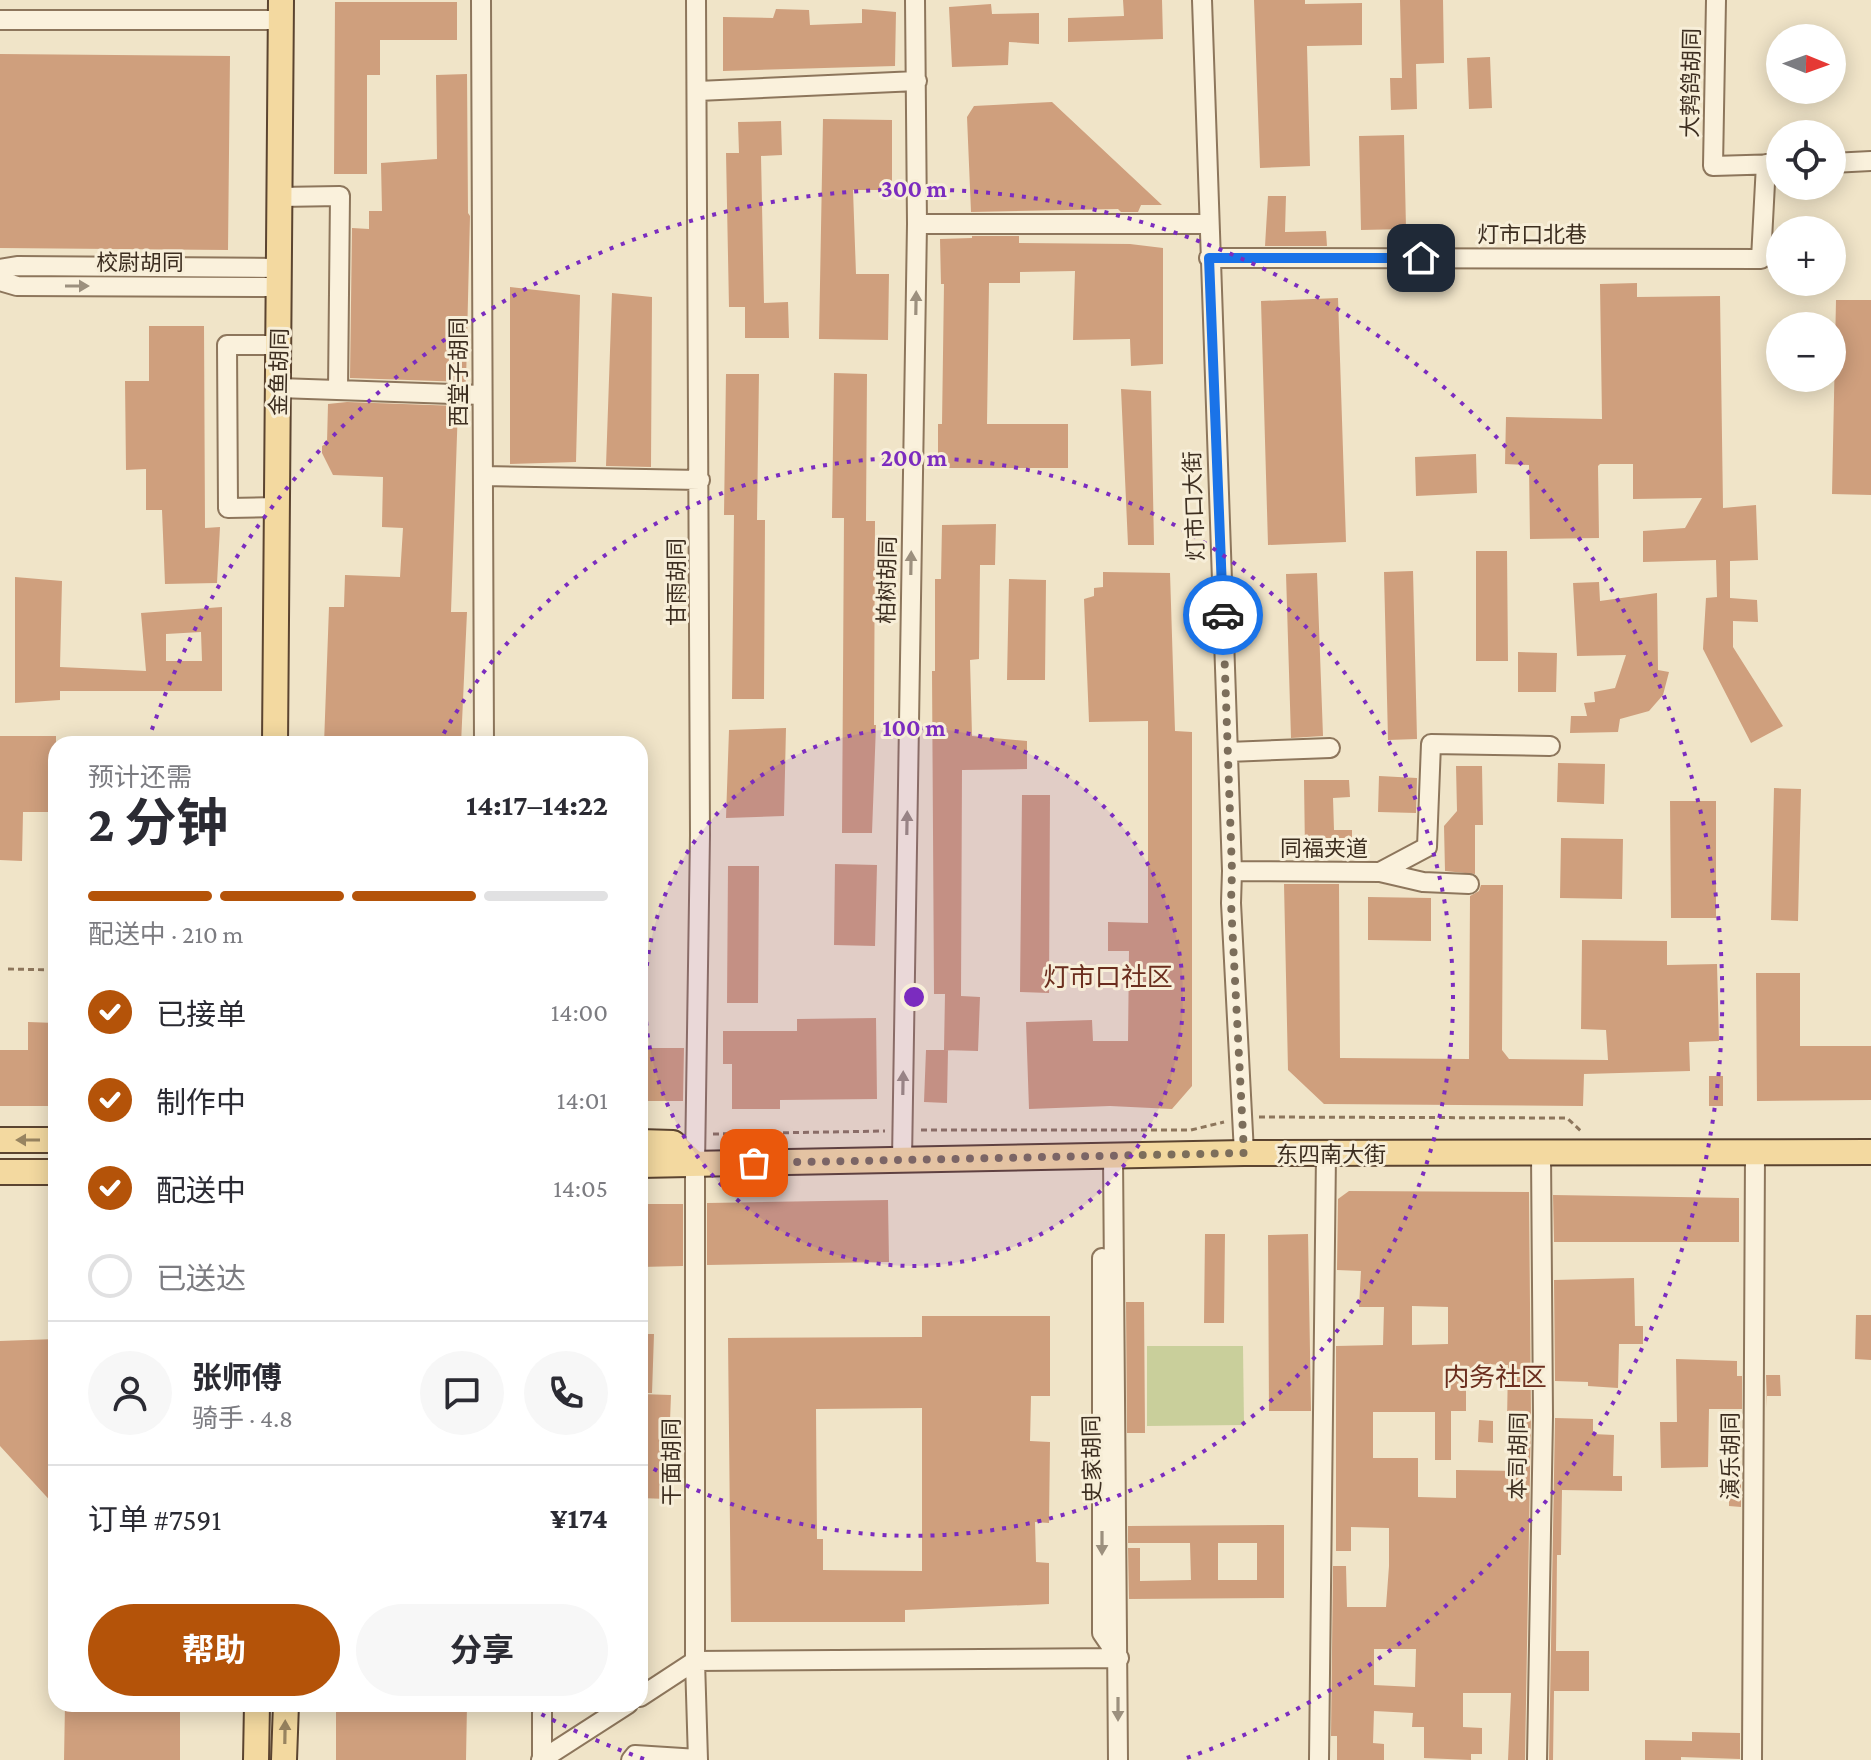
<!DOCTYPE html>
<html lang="zh">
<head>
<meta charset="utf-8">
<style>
	:root { --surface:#fff; --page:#f7f7f7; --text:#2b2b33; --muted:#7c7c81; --line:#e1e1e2; --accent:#b45309 }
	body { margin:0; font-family:"Crimson Pro","Noto Sans SC",serif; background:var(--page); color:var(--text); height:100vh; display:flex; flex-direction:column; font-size:30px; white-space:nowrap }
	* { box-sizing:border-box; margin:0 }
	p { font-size:26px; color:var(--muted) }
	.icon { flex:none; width:44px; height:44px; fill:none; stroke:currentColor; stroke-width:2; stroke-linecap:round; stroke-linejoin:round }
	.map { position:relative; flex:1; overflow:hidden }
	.panel { position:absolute; left:48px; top:736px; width:600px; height:976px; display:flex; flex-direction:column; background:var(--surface); border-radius:24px; box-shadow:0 4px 20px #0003 }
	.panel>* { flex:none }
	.needle { width:52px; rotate:91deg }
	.controls { position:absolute; left:1766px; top:24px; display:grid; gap:16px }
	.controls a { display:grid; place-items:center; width:80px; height:80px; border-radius:50%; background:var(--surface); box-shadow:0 4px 20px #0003; font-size:40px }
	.pin { position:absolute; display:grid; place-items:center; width:68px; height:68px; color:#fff; margin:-34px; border-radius:16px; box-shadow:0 4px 12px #0006 }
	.courier { position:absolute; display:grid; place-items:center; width:80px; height:80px; margin:-40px; border:6px solid #1a73e8; border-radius:50%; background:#fff; color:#222; box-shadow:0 2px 10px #0007 }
	.overview em { font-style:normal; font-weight:700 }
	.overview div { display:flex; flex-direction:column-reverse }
	.overview { display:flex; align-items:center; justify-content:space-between; height:136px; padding:0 40px }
	h1 { font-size:52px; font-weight:700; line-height:60px }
	.bar { display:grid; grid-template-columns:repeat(4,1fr); gap:12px 8px; align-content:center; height:96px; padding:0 40px }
	.bar i { height:10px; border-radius:6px; background:var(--line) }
	.bar .on { background:var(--accent) }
	.bar p { grid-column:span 4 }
	.line { display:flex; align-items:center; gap:20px; padding:0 40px; border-top:2px solid var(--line) }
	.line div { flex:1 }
	.round { display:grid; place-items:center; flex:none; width:84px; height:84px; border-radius:42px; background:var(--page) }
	ol { padding:0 40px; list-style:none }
	li { display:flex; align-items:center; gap:24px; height:88px }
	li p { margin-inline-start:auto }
	li .icon { padding:8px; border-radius:50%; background:var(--accent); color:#fff; stroke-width:4 }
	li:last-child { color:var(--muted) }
	li i { width:44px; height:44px; border:4px solid var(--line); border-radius:50% }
	.action { display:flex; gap:16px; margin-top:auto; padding:16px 40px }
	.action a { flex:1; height:92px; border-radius:48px; background:var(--accent); color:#fff; font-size:32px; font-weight:700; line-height:92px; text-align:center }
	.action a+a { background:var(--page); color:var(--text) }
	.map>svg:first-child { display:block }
	.green { fill:#c9cf9b }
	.building { fill:#cf9f7d; fill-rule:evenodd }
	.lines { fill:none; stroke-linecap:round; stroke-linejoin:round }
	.minor-casing { stroke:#8d765c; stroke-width:22 }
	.major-casing { stroke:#5b4430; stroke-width:28 }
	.path { stroke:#8d765c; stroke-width:3; stroke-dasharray:6 4; stroke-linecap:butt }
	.minor { stroke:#faf1dc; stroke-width:18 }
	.major { stroke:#f3d9a0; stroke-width:24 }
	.oneway { fill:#9c907e }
	.oneway2 { fill:#988460 }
	.done { stroke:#7c6e5b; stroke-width:8; stroke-dasharray:0 14.4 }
	.route { stroke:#1a73e8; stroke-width:10 }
	.ring { fill:none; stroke:#7b2cbf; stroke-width:4; stroke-dasharray:4 8 }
	.labels { text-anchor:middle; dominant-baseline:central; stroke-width:6; stroke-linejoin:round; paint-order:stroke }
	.street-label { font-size:22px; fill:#3d2e20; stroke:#f7eed8 }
	.quarter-label { font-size:26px; fill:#6b2e1e; stroke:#f7eed8 }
	.centre { fill:#7b2cbf; stroke:#f7eed8; stroke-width:4 }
	.ring-label { font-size:24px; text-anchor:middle; font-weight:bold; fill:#7b2cbf; stroke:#f7eed8; stroke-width:6; stroke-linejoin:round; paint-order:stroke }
</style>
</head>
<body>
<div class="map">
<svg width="1871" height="1760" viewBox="0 0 1871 1760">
	<rect width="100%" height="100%" fill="#f0e4c8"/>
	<path class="green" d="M1147 1346H1243L1244 1425 1147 1426Z"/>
	<path class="building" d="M1123 0H1162L1163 39 1068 42V18L1124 16Z
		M1254 0H1305V4L1362 3V45L1307 46 1310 166 1260 168Z
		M1400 0H1443L1444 63 1416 64 1417 109 1391 110 1390 78H1402Z
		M335 2H457V40H380V75H367V174H334Z
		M991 4 992 14 1039 13V44L1009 42 1008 65 952 67 949 7Z
		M776 9 809 10 810 25 862 23V9L896 12 895 66 723 71V17L773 18Z
		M0 54 230 56 228 250 0 248Z
		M1490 57 1492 108 1469 109 1467 58Z
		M467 74 468 213 470 216 466 382 350 378 352 228 369 229V211H382L381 163 437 159 436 75Z
		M1052 102 1162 205H1141L1138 212H1121L1118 209 971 212 967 117 974 106Z
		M823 119 892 120V190H853L856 274H889L888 340 819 339Z
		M781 121 782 155 761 156 764 303 788 302 789 338H745V307H729L726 153H739L738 122Z
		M1404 135 1406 229 1361 230 1359 136Z
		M1268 196H1286L1285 232 1326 231 1327 246H1265Z
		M972 236H1019V243L1130 244 1163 248V364L1131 366 1130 339 1073 340 1075 271 1020 272V283H989L987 424H1068V468H938V424H942L944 284H941L940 239 972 238Z
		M1637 283V297L1720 296 1723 508 1756 505 1758 560 1730 561V598L1757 600 1758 622 1733 621V647L1783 726 1751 743 1703 649 1706 598 1717 597 1716 560 1643 562V531L1685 528 1702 498 1633 499V464H1600L1598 466 1599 538 1530 539 1529 465 1505 464 1506 417 1602 419 1600 284Z
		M510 287 580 295 576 462 510 464Z
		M612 293 652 297 651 467 606 466Z
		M1338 298 1346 542 1268 545 1261 301Z
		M1836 300H1871V495L1832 494Z
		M149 326H204L205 528 220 527 217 583 165 584 162 510H146V469L126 470 125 381H149Z
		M834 373 867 374 866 521H875L874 725H876L872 833H842L844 518H832Z
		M726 374H759L757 520H765L764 699H732L734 515H724Z
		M1121 389 1151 391 1154 545H1128Z
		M347 402 458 406 451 612H467L461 744H324L329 607H344L345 575 400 577 403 528 382 527 383 477 333 475 322 453V446L327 443 328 404Z
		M1476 454 1477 493 1416 496 1415 457Z
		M996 524 995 565H980L979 659 970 660 972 736 1027 741V769L962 770 961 996 980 997 978 1051 944 1050 945 994H934L932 671H935V579H941L942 525Z
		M1476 551H1507L1508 661H1476Z
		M1413 571 1417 739 1388 740 1384 572Z
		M1103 572 1170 573 1175 731 1192 732V1086L1172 1109 1110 1106 1029 1109 1026 1022 1092 1020 1093 1041H1128L1129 951H1108V922L1148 923V721L1089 722 1084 599 1094 596V588L1103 587Z
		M1317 573 1323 736 1291 738 1286 574Z
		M15 577 62 581 60 667 146 671 141 613 222 607V691H60V700L15 703ZM201 632 202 661H166V634Z
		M1009 579 1046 580 1045 680H1007Z
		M1599 582 1600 601 1657 593 1658 670 1669 672 1663 695 1649 711 1620 719 1618 732 1570 733 1571 716H1587L1584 703 1595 702 1594 692 1615 688 1626 655 1577 656 1573 583Z
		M1518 652 1557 653 1556 692H1518Z
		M786 728 784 816 726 818 729 730Z
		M0 736H56V812H23L22 861 0 860Z
		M1558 763 1605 764 1604 804 1557 802Z
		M1456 766H1482L1483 825H1475V874L1445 871 1444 826 1457 811Z
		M1379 776 1417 778 1416 813 1378 812Z
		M1304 780H1349L1350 797 1333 798 1334 830H1352V852H1305Z
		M1774 788 1801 789 1798 921 1771 920Z
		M1022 795H1050L1049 993 1020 992Z
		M1670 801H1716V918H1671Z
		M1561 838 1623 839 1622 899 1560 898Z
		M835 864 877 865 875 946 834 945Z
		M728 866H759L758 1003H727Z
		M1284 884H1339L1340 1058 1469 1059 1470 896 1479 891 1481 885H1503L1502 1050 1509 1059 1608 1060 1606 1030 1581 1029 1582 940 1667 941V965L1717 964 1719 1041 1689 1042 1690 1071 1584 1074 1583 1106 1324 1104 1288 1070Z
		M1368 897 1431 898V941L1368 940Z
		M1756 973H1800V1046H1871V1100L1757 1101Z
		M876 1018 877 1099 780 1100V1109H732V1064H723V1031H797V1019Z
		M28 1022 56 1023V1106H0V1050H28Z
		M640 1048H684L683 1101H640Z
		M926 1050H948L947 1103 924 1102Z
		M1709 1076H1723V1106H1709Z
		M1349 1191 1529 1192 1531 1416 1525 1760H1508L1511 1693H1463V1727L1482 1728V1754H1471V1760L1424 1758V1727H1412L1413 1713 1374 1711 1373 1743 1384 1744V1760H1337V1736H1331L1333 1566H1346L1347 1607H1386L1389 1566V1528L1351 1527V1551H1336V1346L1383 1345 1384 1307H1359L1361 1271 1337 1270 1338 1199ZM1412 1306 1448 1307V1344L1412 1345ZM1480 1364 1508 1365 1507 1421 1520 1420V1471L1456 1470V1498L1418 1497V1458H1373V1412H1435V1460H1451V1411H1466V1372H1479ZM1374 1649H1416L1415 1687 1374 1685Z
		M1553 1195 1739 1198V1242H1554Z
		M888 1200 889 1262 707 1265V1203Z
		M640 1204H683V1266L640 1267Z
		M1205 1234H1225L1224 1323H1204Z
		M1308 1234 1311 1411H1269L1268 1235Z
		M1634 1278 1635 1326H1643V1344H1619L1618 1388 1588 1386V1382L1555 1381 1554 1280Z
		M1126 1302H1144L1145 1433H1127Z
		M1856 1315H1871V1360L1855 1359Z
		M922 1316H1050V1396H1031L1030 1441 1050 1442 1049 1523 1035 1522 1036 1562 1049 1563V1604L905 1610V1622H731L728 1338 922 1337ZM922 1408V1571L823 1570V1539H817L816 1409Z
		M640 1334H654L652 1393H640Z
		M56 1339V1507L0 1446V1341Z
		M1676 1359 1737 1361V1376H1742V1409H1709L1708 1467 1661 1468 1660 1422H1677Z
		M1766 1375H1780L1781 1396H1767V1408Z
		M640 1394 671 1395 667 1499 640 1498Z
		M1555 1418 1593 1419V1434L1614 1435 1613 1476H1622V1491L1562 1490 1561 1555H1557L1556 1651H1589V1691H1554L1553 1760H1549Z
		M1479 1420 1493 1421V1443L1478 1442Z
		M1729 1477H1741V1507L1729 1506Z
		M1284 1525V1598L1129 1599 1128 1548H1140V1581L1191 1580 1190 1543H1128V1526ZM1218 1543H1257V1580H1218Z
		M65 1704H180V1760H64Z
		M336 1704H467L466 1760H336Z
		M1692 1732 1740 1733V1759L1681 1757V1760H1645V1740L1692 1741Z"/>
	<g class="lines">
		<g class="minor-casing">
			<path id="minor" d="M481 0 484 744
				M696 0 700 835 695 1164V1661L698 1760
				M1202 0 1232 871 1231 903 1244 1153
				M1716 0 1713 166 1780 164
				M0 20H280
				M698 91 917 81
				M1832 163 1871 161
				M279 197 340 196 338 390
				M917 224H1209
				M1209 258 1761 259 1766 164
				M0 269 17 266 279 268
				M0 281 17 286 280 287
				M279 388 482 395
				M483 476 700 480
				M277 507 228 508 227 345H279
				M1228 752 1330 748
				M1232 871 1380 872 1427 847 1431 744 1550 746
				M1380 872 1423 882 1469 884
				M1113 1157 1118 1760
				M902 1160 917 224 915 0
				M1102 1258V1633L1119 1658
				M640 1697 695 1661 1119 1658
				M542 1704V1759
				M541 1760 628 1704
				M631 1760 635 1755 698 1759
				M1319 1760 1326 1154
				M1537 1760 1543 1416 1541 1153
				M1752 1760 1755 1153"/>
		</g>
		<g class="major-casing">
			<path id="major" d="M275 744 281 0
				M0 1140H56
				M640 1142 673 1143 695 1164
				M640 1165 1244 1153 1871 1152
				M0 1172H56
				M256 1760 257 1704
				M284 1760 286 1704"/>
		</g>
		<path class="path" d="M8 969 56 970
			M1259 1117 1567 1118 1582 1132
			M921 1130H1191L1224 1122
			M713 1134 885 1131"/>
		<use href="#minor" class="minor"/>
		<use href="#major" class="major"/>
	</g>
	<defs><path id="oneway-solid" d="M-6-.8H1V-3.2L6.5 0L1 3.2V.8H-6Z" transform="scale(2)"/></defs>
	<g class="oneway">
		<use href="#oneway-solid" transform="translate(77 286)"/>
		<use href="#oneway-solid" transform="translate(916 303) rotate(-89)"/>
		<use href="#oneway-solid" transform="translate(911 563) rotate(-89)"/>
		<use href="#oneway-solid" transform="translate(907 823) rotate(-89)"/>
		<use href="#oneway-solid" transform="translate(903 1083) rotate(-89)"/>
		<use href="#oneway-solid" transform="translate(1102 1543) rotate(90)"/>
		<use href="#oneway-solid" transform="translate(1118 1709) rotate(90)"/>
	</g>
	<g class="oneway2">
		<use href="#oneway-solid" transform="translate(28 1140) rotate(-180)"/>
		<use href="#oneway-solid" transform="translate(285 1732) rotate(-89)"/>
	</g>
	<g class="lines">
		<path class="done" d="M754 1163 1244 1153 1231 903 1232 871 1223 615"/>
		<path class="route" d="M1223 615 1209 258H1421"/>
	</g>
	<circle cx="914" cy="997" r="269" fill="#7b2cbf" fill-opacity=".12"/>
	<g class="ring">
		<circle cx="914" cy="997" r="269"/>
		<path d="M438 744A539 539 0 1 1 640 1461"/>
		<path d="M644 1759A808 808 0 0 1 528 1707M148 741A808 808 0 1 1 1184 1759"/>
	</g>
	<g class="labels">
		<g class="street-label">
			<text transform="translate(1691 83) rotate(-89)">大鹁鸽胡同</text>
			<text x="1532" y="234">灯市口北巷</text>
			<text x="140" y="262">校尉胡同</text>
			<text transform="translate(279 372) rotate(-89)">金鱼胡同</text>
			<text transform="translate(458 372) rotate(-90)">西堂子胡同</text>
			<text transform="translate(1194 506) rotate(-92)">灯市口大街</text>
			<text transform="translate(887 580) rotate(-89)">柏树胡同</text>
			<text transform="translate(676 582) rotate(-90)">甘雨胡同</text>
			<text x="1324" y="848">同福夹道</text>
			<text x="1331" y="1154">东四南大街</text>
			<text transform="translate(1518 1456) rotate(-89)">本司胡同</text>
			<text transform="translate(1730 1456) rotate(-90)">演乐胡同</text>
			<text transform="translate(1092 1459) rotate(-91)">史家胡同</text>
			<text transform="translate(671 1462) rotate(-90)">干面胡同</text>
		</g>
		<g class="quarter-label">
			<text x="1108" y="977">灯市口社区</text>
			<text x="1495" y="1377">内务社区</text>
		</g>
	</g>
	<circle cx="914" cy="997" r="12" class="centre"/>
	<g class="ring-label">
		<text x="914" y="197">300 m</text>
		<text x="914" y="466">200 m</text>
		<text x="914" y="736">100 m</text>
	</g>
</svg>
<div class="controls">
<a><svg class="needle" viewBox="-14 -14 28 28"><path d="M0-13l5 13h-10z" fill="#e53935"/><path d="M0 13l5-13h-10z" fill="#7c7c81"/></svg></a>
<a><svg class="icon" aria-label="locate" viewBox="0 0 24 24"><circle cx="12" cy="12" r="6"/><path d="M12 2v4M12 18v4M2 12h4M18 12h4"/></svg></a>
<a>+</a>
<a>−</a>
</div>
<div class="pin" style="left:754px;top:1163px;background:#ea580c"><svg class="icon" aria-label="bag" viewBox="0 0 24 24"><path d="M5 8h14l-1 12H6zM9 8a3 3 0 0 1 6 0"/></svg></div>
<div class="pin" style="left:1421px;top:258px;background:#1f2937"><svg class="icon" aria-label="home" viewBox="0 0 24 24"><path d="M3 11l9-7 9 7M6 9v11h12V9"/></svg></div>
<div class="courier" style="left:1223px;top:615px"><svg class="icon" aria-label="car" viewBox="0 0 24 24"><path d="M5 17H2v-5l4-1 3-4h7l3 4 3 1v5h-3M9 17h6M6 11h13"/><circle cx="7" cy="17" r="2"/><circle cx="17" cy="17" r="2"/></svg></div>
<section class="panel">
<div class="overview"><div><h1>2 分钟</h1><p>预计还需</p></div><em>14:17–14:22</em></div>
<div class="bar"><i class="on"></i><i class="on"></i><i class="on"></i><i></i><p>配送中 · 210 m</p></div>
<ol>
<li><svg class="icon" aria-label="check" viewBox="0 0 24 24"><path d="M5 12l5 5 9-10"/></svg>已接单<p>14:00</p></li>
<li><svg class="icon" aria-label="check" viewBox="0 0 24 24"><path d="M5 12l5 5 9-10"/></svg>制作中<p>14:01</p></li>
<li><svg class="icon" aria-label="check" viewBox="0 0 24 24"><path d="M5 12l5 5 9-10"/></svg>配送中<p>14:05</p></li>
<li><i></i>已送达</li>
</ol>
<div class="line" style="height:144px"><a class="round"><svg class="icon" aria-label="person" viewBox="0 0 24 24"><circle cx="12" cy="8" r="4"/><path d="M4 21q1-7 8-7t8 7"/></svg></a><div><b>张师傅</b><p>骑手 · 4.8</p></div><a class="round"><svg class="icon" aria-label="chat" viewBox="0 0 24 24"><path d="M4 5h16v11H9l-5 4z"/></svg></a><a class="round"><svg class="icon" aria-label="phone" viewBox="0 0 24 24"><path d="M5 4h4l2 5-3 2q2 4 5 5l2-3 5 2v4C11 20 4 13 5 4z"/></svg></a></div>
<div class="line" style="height:104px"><div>订单 #7591</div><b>¥174</b></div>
<div class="action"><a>帮助</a><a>分享</a></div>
</section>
</div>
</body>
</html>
